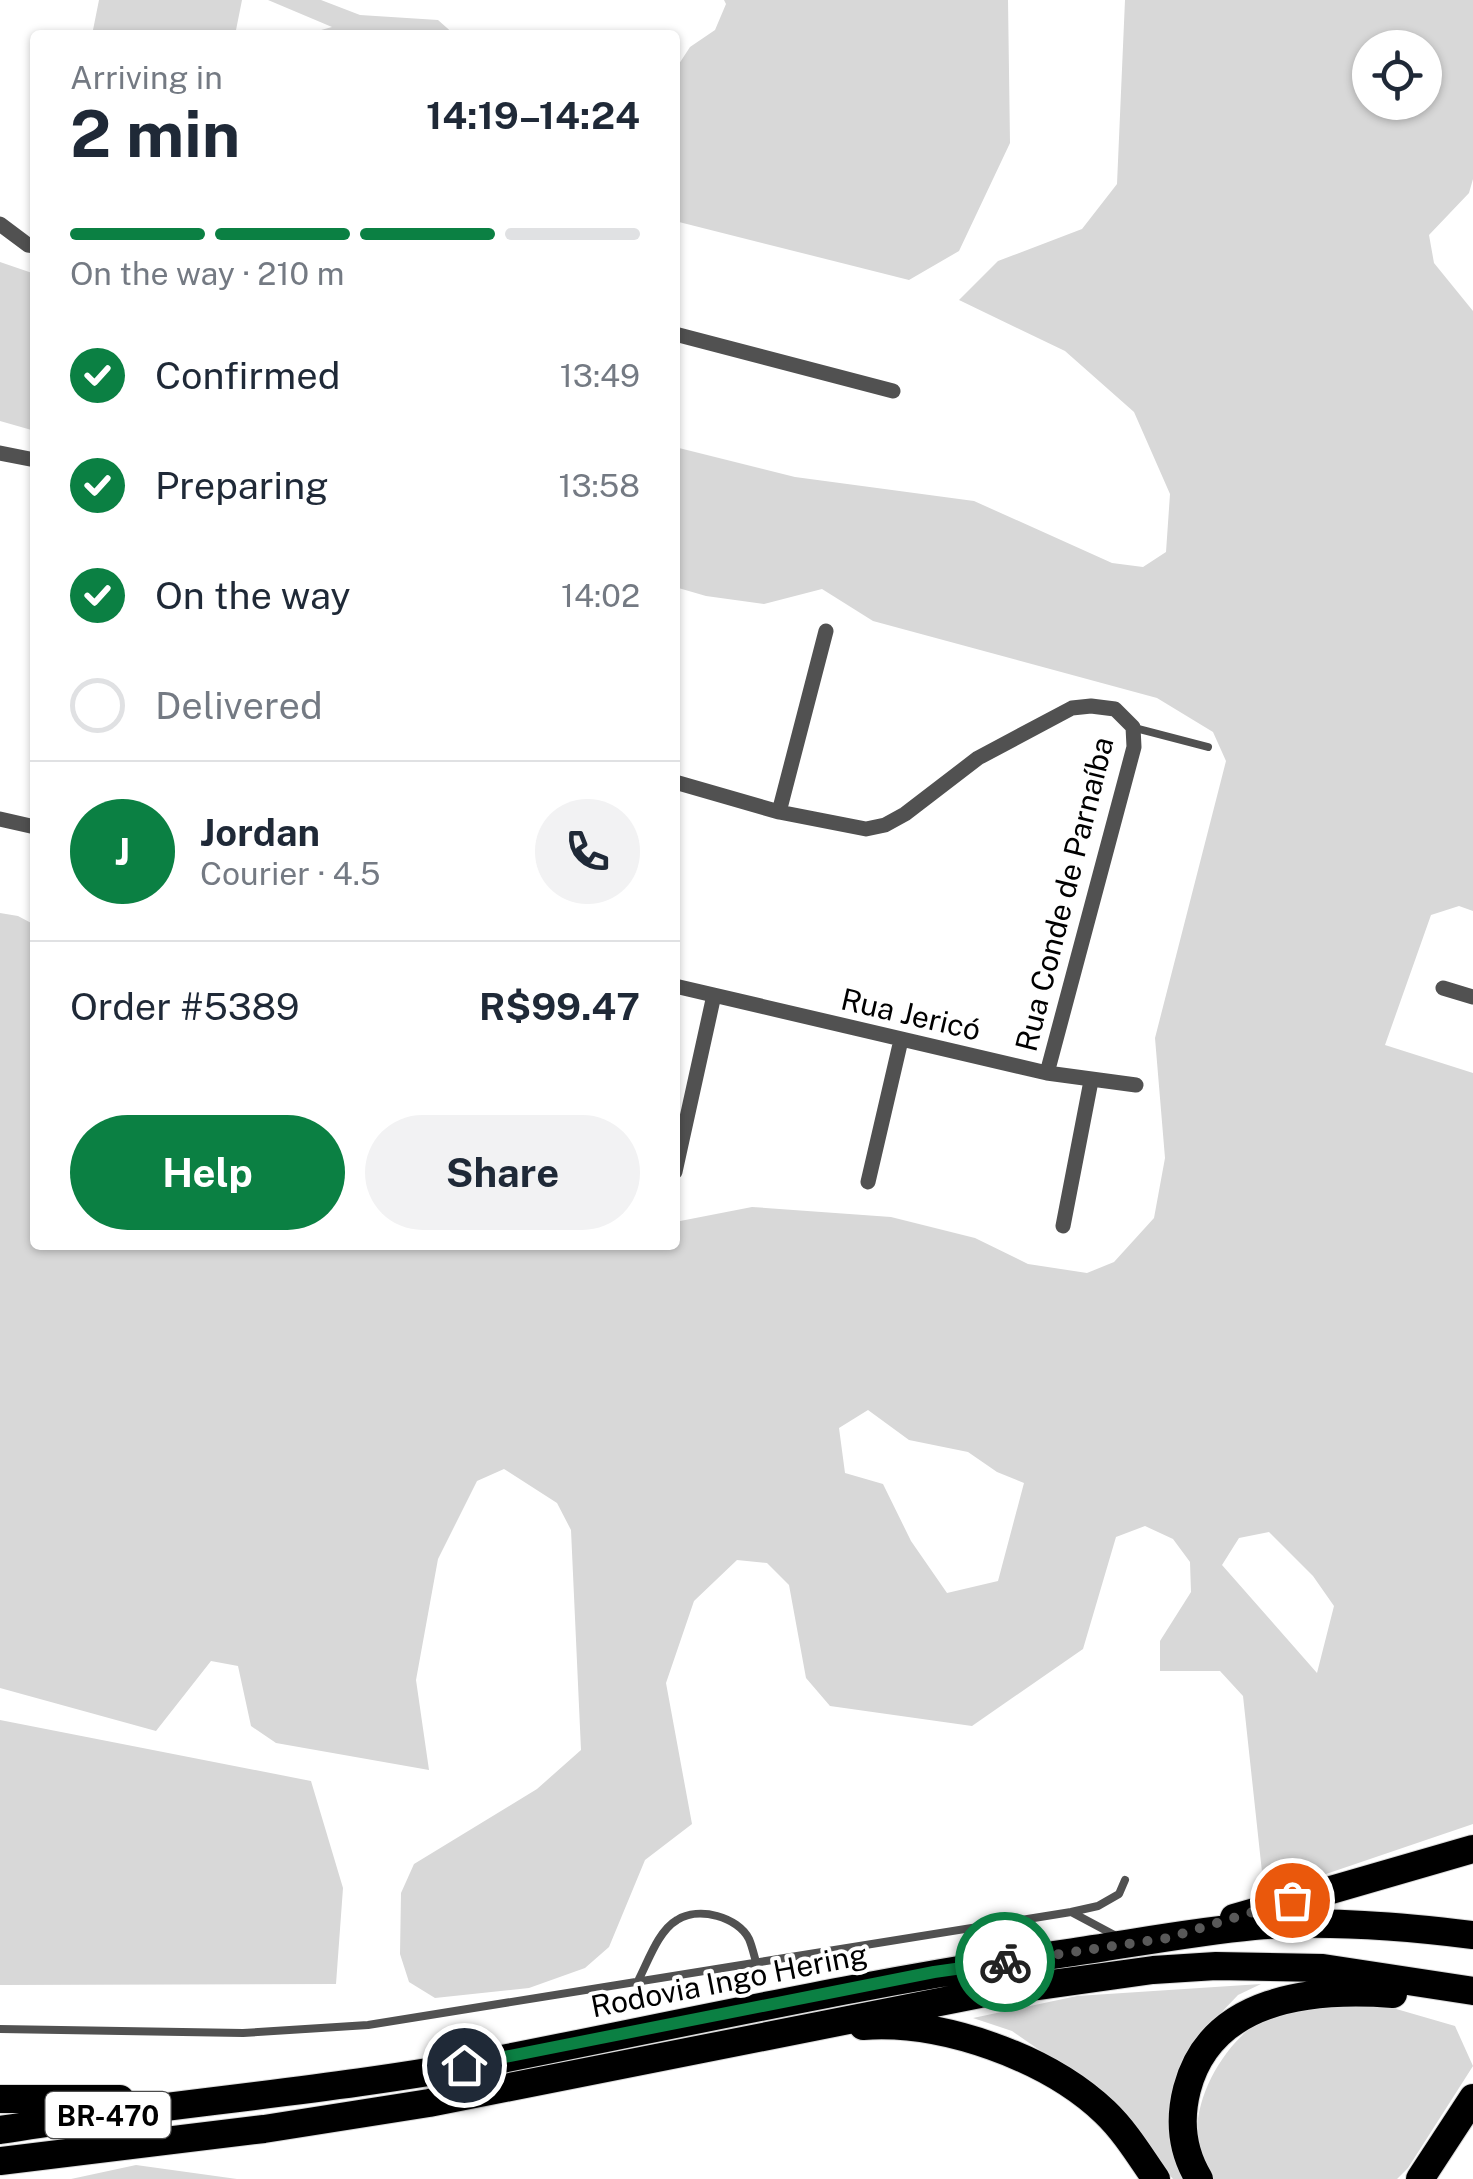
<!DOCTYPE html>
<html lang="en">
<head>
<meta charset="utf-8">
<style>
	:root { --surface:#fff; --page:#f2f2f3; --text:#1f2937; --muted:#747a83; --line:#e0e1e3; --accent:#0b8043 }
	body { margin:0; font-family:"Public Sans",sans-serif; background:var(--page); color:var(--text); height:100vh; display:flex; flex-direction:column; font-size:38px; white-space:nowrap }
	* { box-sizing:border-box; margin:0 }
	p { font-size:32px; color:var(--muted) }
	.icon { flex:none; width:55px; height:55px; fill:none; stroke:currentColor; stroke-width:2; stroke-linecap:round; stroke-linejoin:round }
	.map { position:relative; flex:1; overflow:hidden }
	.side { position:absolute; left:30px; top:30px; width:650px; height:1220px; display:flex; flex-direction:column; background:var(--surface); border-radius:10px; box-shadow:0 2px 8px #0004 }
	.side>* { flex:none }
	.fabs { position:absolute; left:1352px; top:30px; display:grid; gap:20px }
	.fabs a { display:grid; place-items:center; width:90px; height:90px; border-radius:50%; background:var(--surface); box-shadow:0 2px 8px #0004; font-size:50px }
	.pin { position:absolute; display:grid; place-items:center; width:85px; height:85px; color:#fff; margin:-42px; border:5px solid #fff; border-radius:50%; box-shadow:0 2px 10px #0007 }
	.courier { position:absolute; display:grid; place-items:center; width:100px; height:100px; margin:-50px; border:8px solid #0b8043; border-radius:50%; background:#fff; color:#222; box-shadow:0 2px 12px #0007 }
	.headline em { font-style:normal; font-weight:700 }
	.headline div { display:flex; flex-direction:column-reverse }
	.headline { display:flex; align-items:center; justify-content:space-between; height:170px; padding:0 40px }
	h1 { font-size:65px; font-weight:700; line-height:75px }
	.bar { display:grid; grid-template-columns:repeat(4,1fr); gap:15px 10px; align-content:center; height:120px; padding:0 40px }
	.bar i { height:12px; border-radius:8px; background:var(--line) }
	.bar .selected { background:var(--accent) }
	.bar p { grid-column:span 4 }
	.line { display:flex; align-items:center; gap:25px; padding:0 40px; border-top:2px solid var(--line) }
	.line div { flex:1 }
	.round { display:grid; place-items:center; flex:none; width:105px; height:105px; border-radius:52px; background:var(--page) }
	ol { padding:0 40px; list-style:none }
	li { display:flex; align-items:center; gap:30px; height:110px }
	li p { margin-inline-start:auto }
	li .icon { padding:10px; border-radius:50%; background:var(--accent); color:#fff; stroke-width:4 }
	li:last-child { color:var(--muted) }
	li i { width:55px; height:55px; border:5px solid var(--line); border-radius:50% }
	.primary-button { display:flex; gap:20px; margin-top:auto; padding:20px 40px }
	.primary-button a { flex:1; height:115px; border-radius:60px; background:var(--accent); color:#fff; font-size:40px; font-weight:700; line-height:115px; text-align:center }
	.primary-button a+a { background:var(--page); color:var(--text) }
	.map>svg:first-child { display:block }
	.green { fill:#d8d8d8; fill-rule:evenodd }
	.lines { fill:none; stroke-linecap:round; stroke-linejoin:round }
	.motorway-casing { stroke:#dbdbdb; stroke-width:30 }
	.service { stroke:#515151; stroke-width:8 }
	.minor { stroke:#515151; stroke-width:15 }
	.motorway { stroke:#000; stroke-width:28 }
	.done { stroke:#595959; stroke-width:10; stroke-dasharray:0 18 }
	.route { stroke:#0b8043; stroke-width:12 }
	.labels { text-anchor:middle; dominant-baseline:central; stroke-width:8; stroke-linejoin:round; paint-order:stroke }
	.shield { fill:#fff; stroke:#4c4c4c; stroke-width:2.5 }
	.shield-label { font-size:28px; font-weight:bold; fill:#000 }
	.street-label { font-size:30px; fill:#000; stroke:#fff }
</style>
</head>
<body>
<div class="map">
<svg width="1473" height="2179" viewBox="0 0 1473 2179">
	<rect width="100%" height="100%" fill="#fff"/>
	<path class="green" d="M99 0H242L235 35H172L165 30 159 35H92Z
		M268 0H321L360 15 438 20 455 35H303L332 27Z
		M724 0H1008L1010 143 959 251 909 280 675 221V70L690 47 715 30 726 4Z
		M1125 0H1473V179L1469 193 1429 235 1434 263 1473 311V911L1459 906 1431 915 1385 1045 1473 1073V1824L1323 1875 1262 1872 1243 1696 1220 1671H1160V1641L1191 1592 1190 1562 1173 1539 1145 1526 1116 1537 1083 1649 972 1726 830 1706 806 1678 789 1585 767 1563 737 1560 694 1601 666 1683 692 1824 645 1860 609 1947 585 1968 529 1988 435 1998 409 1982 400 1954 401 1893 414 1864 537 1789 581 1750 571 1530 557 1503 504 1469 477 1481 438 1559 416 1680 429 1770 276 1743 251 1726 238 1666 211 1661 156 1731 0 1688V913L18 916 35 925V1245H675V1222L752 1207 891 1217 975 1238 1028 1264 1087 1273 1114 1262 1154 1218 1165 1158 1155 1038 1226 761 1213 732 1157 698 873 621 822 589 764 604 706 596 675 587V447L795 477 974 501 1112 563 1143 567 1166 552 1170 494 1134 412 1065 351 959 300 998 261 1082 229 1117 184ZM1370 48H1425V102H1370ZM868 1410 909 1440 968 1452 997 1472 1024 1483 998 1581 947 1593 911 1541 883 1484 845 1473 839 1428ZM1269 1532 1313 1576 1334 1606 1317 1673 1222 1565 1239 1538Z
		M0 262 35 274V431L0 421Z
		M0 1720 311 1781 343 1888 336 1984 0 1985Z
		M1261 1984 1238 1995 1199 2036 1175 2079 1172 2141 1186 2179H1173L1101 2093 1012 2031 973 2018 1077 1996Z
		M1379 2004 1455 2026 1473 2066 1408 2168 1397 2179H1214C1172 2132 1216 2047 1263 2019 1295 2000 1344 2005 1379 2004Z
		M136 2165 237 2179H71Z"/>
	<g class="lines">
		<g class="motorway-casing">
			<path id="motorway" d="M1234 1918 1473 1849
				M863 2026C942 2020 1047 2057 1105 2112 1125 2131 1140 2156 1156 2179
				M0 2099H120
				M0 2130C167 2103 336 2091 502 2059 690 2022 877 1980 1067 1953 1129 1944 1192 1932 1254 1926 1327 1920 1401 1926 1473 1935
				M0 2161 264 2129 429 2103 980 1994 1153 1970 1216 1966 1323 1968 1473 1991
				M1199 2179C1182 2151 1179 2120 1187 2089 1211 1997 1313 1988 1393 1994
				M1420 2179 1473 2098"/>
		</g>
		<path class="service" d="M1135 728 1208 747
			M1073 1913 1118 1937
			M638 1981C648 1962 658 1931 677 1920 699 1906 738 1917 749 1939 752 1946 754 1955 756 1962
			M0 2029 243 2033 368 2025 1071 1912 1098 1906 1119 1894 1125 1880"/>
		<path class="minor" d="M0 224 28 245 35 246
			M675 334 893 391
			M0 453 35 460
			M675 782 779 812 866 829 885 825 905 814 978 758 1072 708 1091 706 1115 709 1133 727 1134 747 1047 1073
			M779 812 826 631
			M0 819 35 827
			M675 986 1047 1073 1136 1085
			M1443 988 1473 997
			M675 1172 714 995
			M868 1182 901 1040
			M1063 1226 1091 1081"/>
		<use href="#motorway" class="motorway"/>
	</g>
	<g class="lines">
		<path class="done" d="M1005 1962 1168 1938 1292 1900"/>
		<path class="route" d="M464 2065 934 1972 1005 1962"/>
	</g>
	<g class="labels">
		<rect class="shield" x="45.5" y="2092" width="125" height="46" rx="8"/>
		<g class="shield-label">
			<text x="108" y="2115">BR-470</text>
		</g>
		<g class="street-label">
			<text transform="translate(1064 894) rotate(-76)">Rua Conde de Parnaíba</text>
			<text transform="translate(911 1014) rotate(13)">Rua Jericó</text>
			<text transform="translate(729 1980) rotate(-11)">Rodovia Ingo Hering</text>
		</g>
	</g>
</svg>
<div class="fabs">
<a><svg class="icon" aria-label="locate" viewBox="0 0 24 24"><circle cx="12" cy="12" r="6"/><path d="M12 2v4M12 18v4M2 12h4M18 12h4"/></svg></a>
</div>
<div class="pin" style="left:1292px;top:1900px;background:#ea580c"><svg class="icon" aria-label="bag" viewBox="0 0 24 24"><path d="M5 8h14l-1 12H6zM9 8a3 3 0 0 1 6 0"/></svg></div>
<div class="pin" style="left:464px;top:2065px;background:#1f2937"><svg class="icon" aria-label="home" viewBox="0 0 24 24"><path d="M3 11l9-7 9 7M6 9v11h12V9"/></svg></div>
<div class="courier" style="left:1005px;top:1962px"><svg class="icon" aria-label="bike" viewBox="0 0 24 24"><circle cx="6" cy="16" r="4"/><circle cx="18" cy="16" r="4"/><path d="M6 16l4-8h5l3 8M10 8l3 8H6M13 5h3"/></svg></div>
<section class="side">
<div class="headline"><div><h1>2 min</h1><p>Arriving in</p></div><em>14:19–14:24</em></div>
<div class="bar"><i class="selected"></i><i class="selected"></i><i class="selected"></i><i></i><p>On the way · 210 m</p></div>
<ol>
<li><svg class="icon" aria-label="check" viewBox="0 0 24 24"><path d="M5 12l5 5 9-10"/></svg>Confirmed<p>13:49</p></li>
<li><svg class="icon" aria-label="check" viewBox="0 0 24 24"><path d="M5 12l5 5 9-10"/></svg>Preparing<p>13:58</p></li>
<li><svg class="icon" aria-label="check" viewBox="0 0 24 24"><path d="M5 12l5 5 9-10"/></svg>On the way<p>14:02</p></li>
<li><i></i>Delivered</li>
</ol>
<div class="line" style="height:180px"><b class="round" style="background:var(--accent);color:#fff">J</b><div><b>Jordan</b><p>Courier · 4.5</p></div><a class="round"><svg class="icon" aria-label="phone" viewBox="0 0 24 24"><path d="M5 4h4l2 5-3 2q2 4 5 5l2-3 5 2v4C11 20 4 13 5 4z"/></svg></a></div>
<div class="line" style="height:130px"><div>Order #5389</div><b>R$99.47</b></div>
<div class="primary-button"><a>Help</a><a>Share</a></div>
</section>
</div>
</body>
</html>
